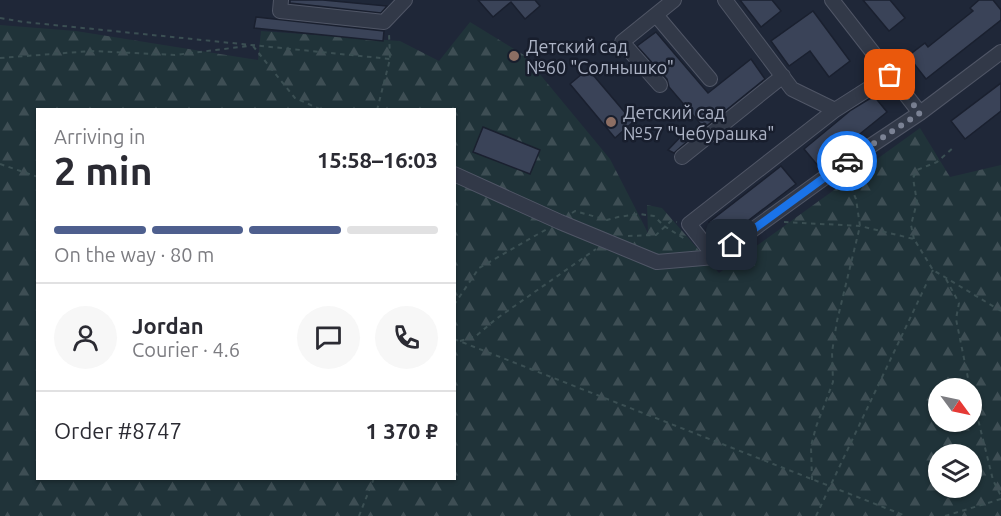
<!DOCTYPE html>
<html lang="en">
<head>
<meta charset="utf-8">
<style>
	:root { --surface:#fff; --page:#f7f7f7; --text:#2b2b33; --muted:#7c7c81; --line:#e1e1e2; --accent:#4e5f8e }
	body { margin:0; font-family:Ubuntu,sans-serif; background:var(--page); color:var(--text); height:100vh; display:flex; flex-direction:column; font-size:22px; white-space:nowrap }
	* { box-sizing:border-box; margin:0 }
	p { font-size:20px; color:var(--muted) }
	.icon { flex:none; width:33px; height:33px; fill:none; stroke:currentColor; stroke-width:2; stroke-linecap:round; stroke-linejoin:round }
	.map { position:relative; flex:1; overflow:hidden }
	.sheet { position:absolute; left:36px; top:108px; width:420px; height:372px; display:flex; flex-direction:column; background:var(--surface); border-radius:0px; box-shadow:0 2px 4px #0004 }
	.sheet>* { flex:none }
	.needle { width:39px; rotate:123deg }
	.controls { position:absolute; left:928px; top:378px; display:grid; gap:12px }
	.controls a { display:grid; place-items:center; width:54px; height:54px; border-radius:50%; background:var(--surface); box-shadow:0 2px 4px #0004; font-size:30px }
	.pin { position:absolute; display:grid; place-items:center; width:51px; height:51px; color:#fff; margin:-26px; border-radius:12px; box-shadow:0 3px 9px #0006 }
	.courier { position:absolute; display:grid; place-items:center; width:60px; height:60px; margin:-30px; border:4px solid #1a73e8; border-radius:50%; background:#fff; color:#222; box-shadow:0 2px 8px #0007 }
	.overview em { font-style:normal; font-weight:700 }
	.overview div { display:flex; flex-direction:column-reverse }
	.overview { display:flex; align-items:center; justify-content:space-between; height:102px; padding:0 18px }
	h1 { font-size:39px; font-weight:700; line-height:45px }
	.bar { display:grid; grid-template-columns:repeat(4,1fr); gap:9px 6px; align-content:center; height:72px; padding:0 18px }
	.bar i { height:8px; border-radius:4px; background:var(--line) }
	.bar .active { background:var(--accent) }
	.bar p { grid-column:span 4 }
	.line { display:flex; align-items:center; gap:15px; padding:0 18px; border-top:2px solid var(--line) }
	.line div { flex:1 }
	.round { display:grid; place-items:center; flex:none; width:63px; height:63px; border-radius:32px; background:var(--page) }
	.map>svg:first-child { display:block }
	.forest { fill:url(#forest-firs); fill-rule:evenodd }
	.building { fill:#3a4358; stroke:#1a202f; stroke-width:1.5 }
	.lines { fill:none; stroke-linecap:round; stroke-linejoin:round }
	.minor-casing { stroke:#505666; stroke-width:16 }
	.path { stroke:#3b4f53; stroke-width:2; stroke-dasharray:4.5 4.5; stroke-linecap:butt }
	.minor { stroke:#323948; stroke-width:14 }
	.done { stroke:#7b8294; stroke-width:6; stroke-dasharray:0 10.8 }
	.route { stroke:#1a73e8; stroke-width:8 }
	.education-dot { fill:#8d6e63; stroke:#181e2d; stroke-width:2 }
	.labels { text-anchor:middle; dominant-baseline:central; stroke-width:5; stroke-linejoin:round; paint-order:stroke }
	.poi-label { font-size:18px; fill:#acb3c5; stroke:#181e2d; text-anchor:start }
</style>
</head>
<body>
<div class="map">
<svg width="1001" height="516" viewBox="0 0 1001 516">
	<defs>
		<pattern id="forest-firs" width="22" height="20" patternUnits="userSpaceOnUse" patternTransform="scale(1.5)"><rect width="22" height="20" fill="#203339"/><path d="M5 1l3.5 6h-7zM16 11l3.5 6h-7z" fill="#3e4e54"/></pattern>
	</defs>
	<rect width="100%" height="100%" fill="#1f2738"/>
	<path class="forest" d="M470 22 524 55 610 159 648 233 647 205 662 208 719 273 920 128 950 177 1001 165V516H0V25L76 31 258 60 261 31 400 41 439 61ZM38 110H454V478H38ZM939 388H972V422H939ZM939 454H972V488H939Z"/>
	<path class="building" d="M290 0H323L387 6 381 13 290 3Z
		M478 0H535L540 6 525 19 511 2 493 17Z
		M740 0H772L781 11 761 27Z
		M863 0H890L905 18 889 31Z
		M979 0H993L1001 10V20L926 79 908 56 925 43 928 47 973 11 970 8Z
		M813 11 850 61 829 77 810 51 789 66 771 41Z
		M256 17 384 31 383 41 254 28Z
		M656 32 708 93 751 59 765 79 704 128 669 87 667 79 637 46Z
		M588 69 633 122 615 138 570 84Z
		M1001 83V111L965 139 951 121Z
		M874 96 887 112 819 167 804 149 851 110Z
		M483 127 540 150 530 174 473 152Z
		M686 131 691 138 674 153 668 150Z
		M781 166 796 184 723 240 709 222Z"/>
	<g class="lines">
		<g class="minor-casing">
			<path id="minor" d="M281 0 280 11 384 22 405 0
				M725 0 792 89 835 110 890 75
				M832 0 920 113
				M656 15 710 79
				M660 85 622 42 674 0
				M682 157 783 76
				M454 174 560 222 657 262 715 257
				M715 257 842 165 920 113 1001 52
				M715 257 689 224 835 110"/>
		</g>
		<path class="path" d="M0 18 24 22 390 59
			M253 46 295 98 322 110
			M0 58 91 51 175 55 248 46
			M377 110 390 59 389 33
			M0 164 38 177
			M572 213 575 211 607 220 618 217 639 214 654 216 664 226 685 239
			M784 222 860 226 914 239 933 270 1001 311
			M628 236 656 235 671 221 677 222
			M914 239 911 225 917 202 913 178 917 170 937 162 953 148
			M946 279 959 303 956 319 970 388
			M454 305 479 268 547 229
			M454 339 906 516
			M460 341 476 336 496 319 596 249
			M972 395 993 480 1001 496
			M812 480 811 446 816 427 833 382 832 352 837 321 860 226 856 199 846 176
			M359 516 374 478
			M816 516 933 270
			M945 516 1001 499"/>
		<use href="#minor" class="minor"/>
	</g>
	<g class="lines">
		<path class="done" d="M847 161 920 113 890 75"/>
		<path class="route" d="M732 245 847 161"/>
	</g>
	<g class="education-dot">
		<circle cx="514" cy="56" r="6"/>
		<circle cx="611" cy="122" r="6"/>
	</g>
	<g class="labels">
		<g class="poi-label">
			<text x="526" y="46">Детский сад<tspan x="526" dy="21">№60 "Солнышко"</tspan></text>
			<text x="623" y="112">Детский сад<tspan x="623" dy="21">№57 "Чебурашка"</tspan></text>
		</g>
	</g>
</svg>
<div class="controls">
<a><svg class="needle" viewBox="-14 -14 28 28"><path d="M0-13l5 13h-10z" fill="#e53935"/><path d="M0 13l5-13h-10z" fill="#7c7c81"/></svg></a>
<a><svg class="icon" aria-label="layers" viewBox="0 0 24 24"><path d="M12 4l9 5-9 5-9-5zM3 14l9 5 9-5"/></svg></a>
</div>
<div class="pin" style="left:890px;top:75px;background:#ea580c"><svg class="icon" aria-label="bag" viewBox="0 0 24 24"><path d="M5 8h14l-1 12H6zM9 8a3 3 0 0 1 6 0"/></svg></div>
<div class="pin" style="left:732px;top:245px;background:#1f2937"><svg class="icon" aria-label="home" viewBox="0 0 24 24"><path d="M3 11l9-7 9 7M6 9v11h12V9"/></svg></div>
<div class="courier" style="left:847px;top:161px"><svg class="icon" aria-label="car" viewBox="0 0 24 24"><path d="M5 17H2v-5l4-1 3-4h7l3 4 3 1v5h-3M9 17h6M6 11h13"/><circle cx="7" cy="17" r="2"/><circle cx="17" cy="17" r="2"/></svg></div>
<section class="sheet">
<div class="overview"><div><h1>2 min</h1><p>Arriving in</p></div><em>15:58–16:03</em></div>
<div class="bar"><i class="active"></i><i class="active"></i><i class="active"></i><i></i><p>On the way · 80 m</p></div>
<div class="line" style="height:108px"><a class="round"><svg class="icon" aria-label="person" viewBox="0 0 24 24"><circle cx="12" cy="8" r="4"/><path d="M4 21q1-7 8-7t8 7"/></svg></a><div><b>Jordan</b><p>Courier · 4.6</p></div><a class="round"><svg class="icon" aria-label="chat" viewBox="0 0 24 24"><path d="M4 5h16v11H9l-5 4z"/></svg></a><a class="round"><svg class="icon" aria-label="phone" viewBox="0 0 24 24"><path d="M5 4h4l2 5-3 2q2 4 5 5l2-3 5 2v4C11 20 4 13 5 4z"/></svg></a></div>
<div class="line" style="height:78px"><div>Order #8747</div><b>1 370 ₽</b></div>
</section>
</div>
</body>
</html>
